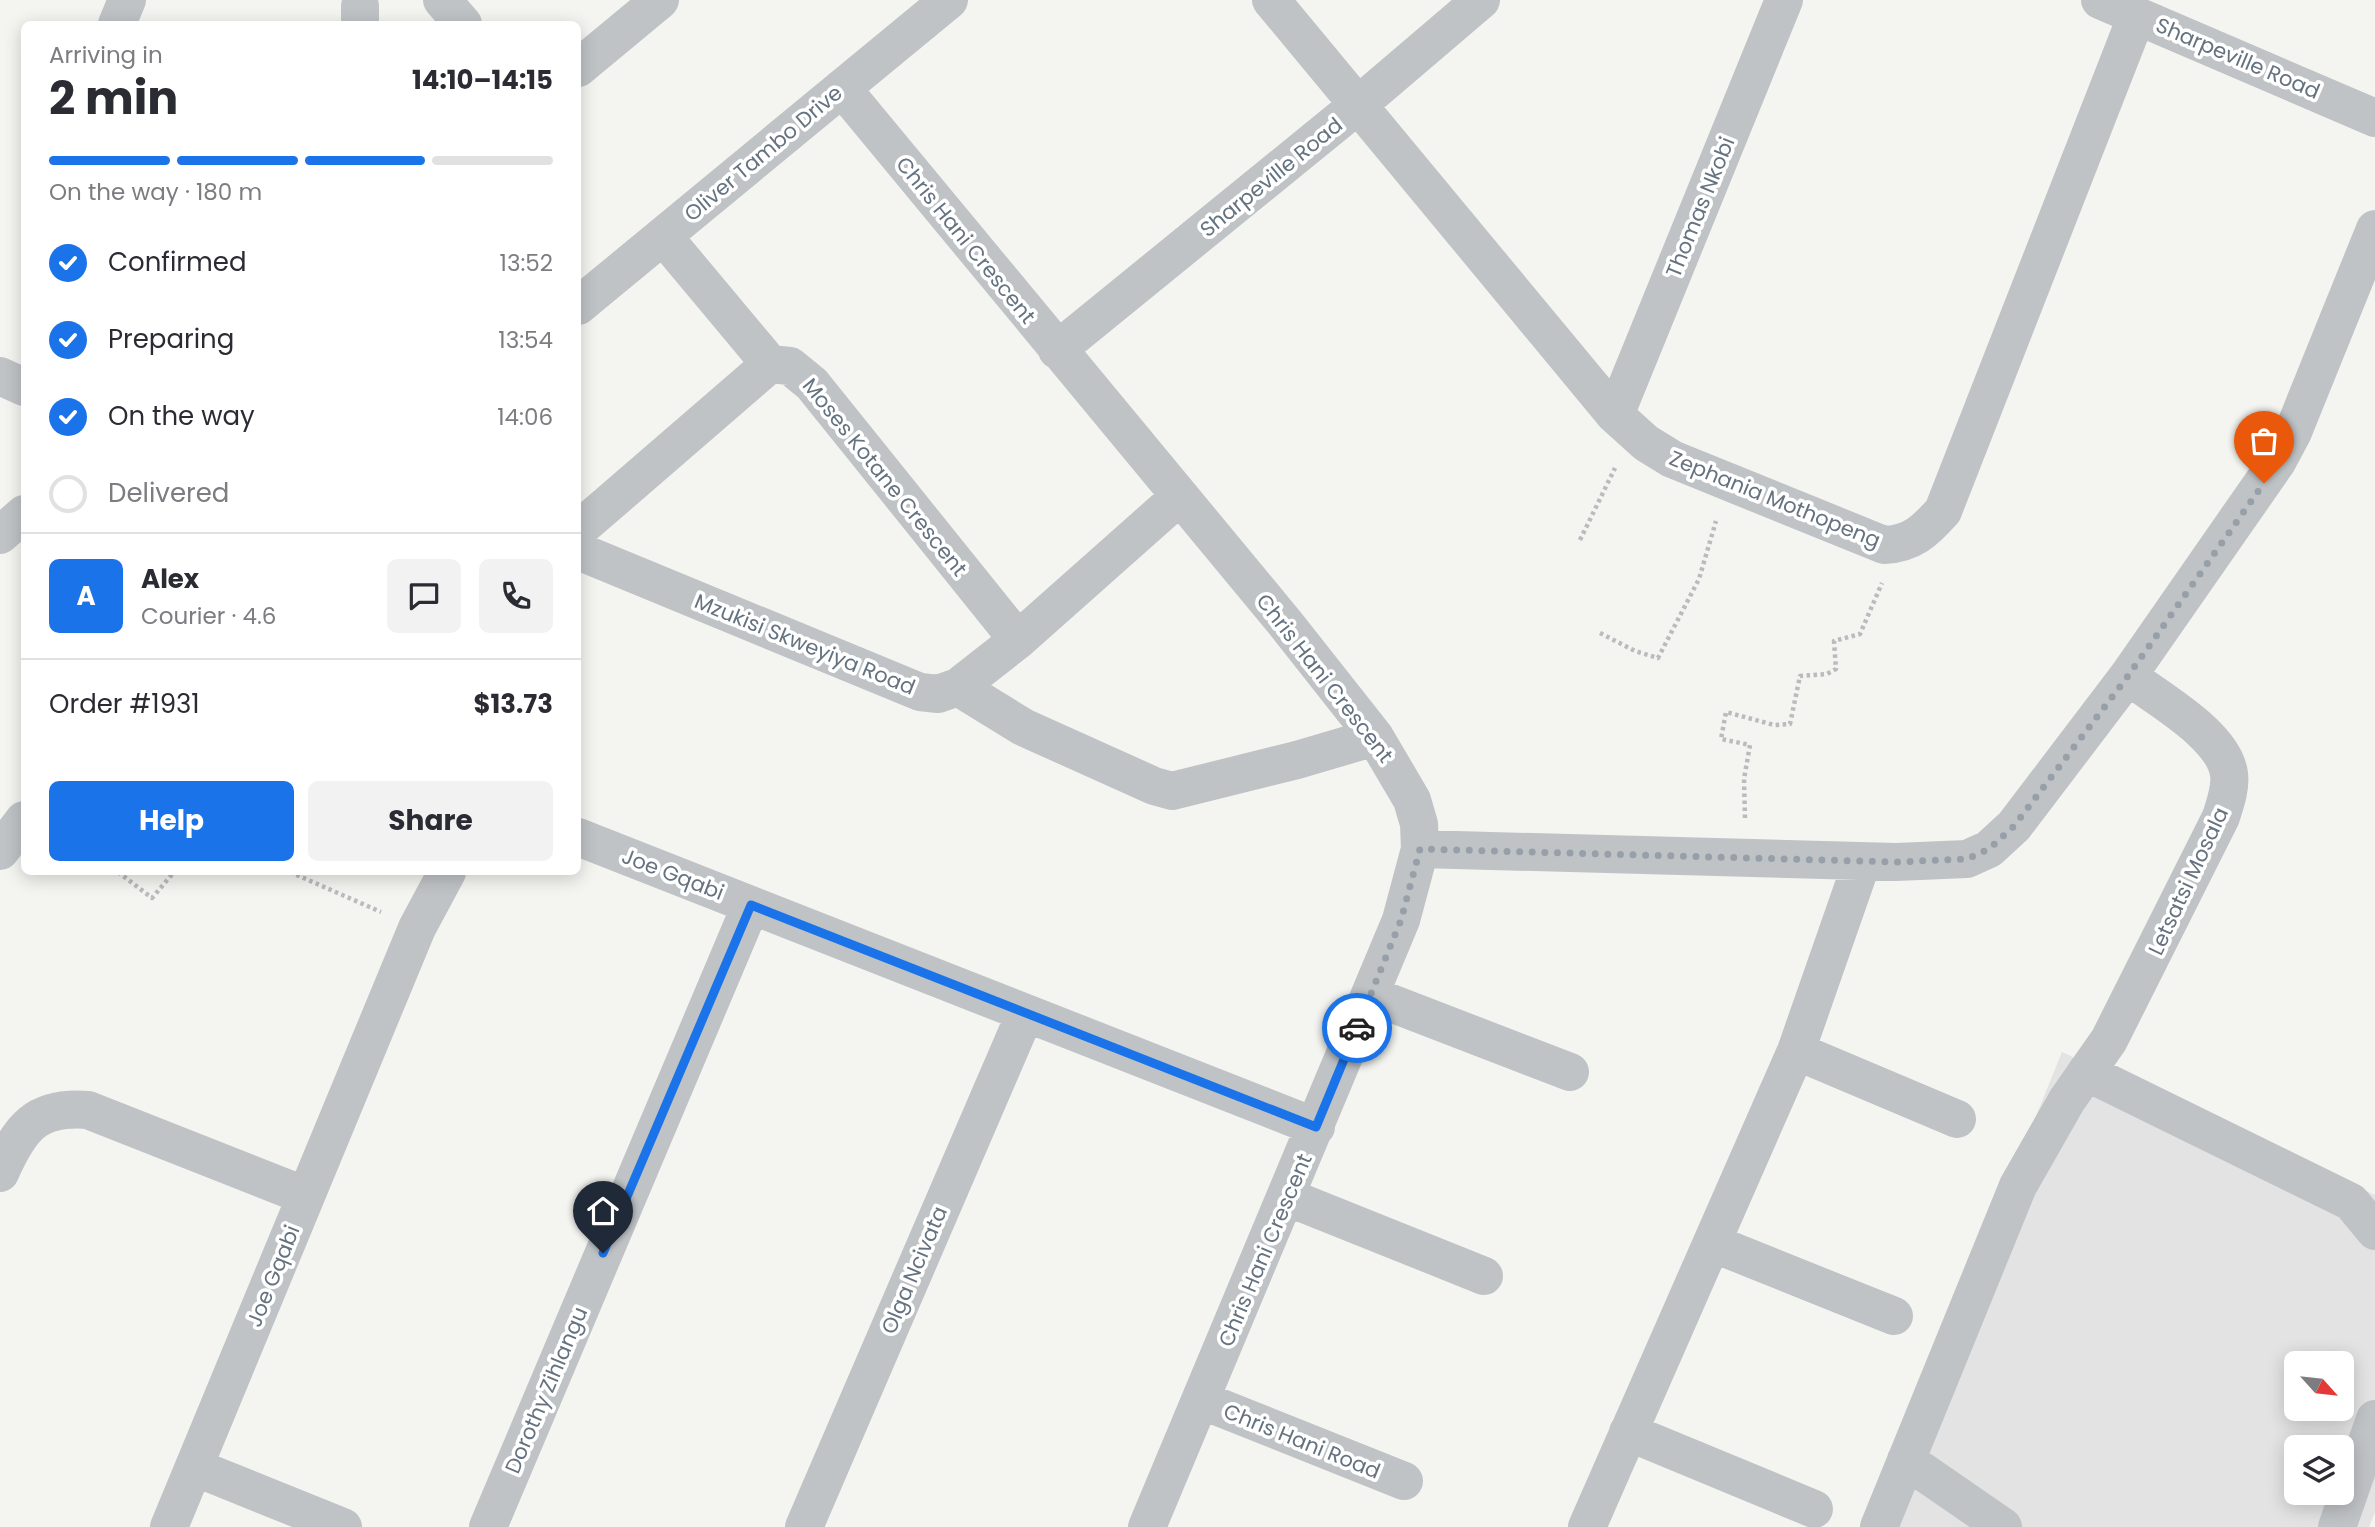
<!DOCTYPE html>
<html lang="en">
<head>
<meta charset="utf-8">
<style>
	:root { --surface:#fff; --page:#f2f2f3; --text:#2b2b33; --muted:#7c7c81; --line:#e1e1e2; --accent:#1a73e8 }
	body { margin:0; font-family:Poppins,sans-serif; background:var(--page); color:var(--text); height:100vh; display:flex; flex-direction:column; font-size:26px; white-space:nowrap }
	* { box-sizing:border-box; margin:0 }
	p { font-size:23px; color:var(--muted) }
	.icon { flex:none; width:38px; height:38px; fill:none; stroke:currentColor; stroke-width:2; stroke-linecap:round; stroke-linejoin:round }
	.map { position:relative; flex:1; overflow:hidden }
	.side { position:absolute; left:21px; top:21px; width:560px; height:854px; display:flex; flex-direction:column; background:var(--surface); border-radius:10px; box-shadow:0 4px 18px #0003 }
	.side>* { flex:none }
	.needle { width:46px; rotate:117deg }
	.fabs { position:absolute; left:2284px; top:1351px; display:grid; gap:14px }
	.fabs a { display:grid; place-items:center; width:70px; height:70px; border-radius:10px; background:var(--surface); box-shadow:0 4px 18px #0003; font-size:35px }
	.pin { position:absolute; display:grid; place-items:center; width:60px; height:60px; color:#fff; margin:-72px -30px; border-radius:50% 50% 50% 0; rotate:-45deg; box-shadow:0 0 7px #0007 }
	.pin .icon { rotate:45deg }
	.courier { position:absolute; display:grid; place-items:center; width:70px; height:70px; margin:-35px; border:5px solid #1a73e8; border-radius:50%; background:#fff; color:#222; box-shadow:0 2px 9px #0007 }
	.overview em { font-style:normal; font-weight:700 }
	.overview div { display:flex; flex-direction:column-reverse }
	.overview { display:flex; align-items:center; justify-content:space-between; height:119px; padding:0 28px }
	h1 { font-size:46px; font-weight:700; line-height:52px }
	.bar { display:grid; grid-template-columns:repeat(4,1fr); gap:10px 7px; align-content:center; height:84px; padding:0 28px }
	.bar i { height:9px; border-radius:5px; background:var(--line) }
	.bar .current { background:var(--accent) }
	.bar p { grid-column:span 4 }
	.line { display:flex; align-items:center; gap:18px; padding:0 28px; border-top:2px solid var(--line) }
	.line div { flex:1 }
	.round { display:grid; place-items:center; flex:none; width:74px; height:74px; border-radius:10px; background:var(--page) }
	ol { padding:0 28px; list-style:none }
	li { display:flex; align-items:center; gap:21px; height:77px }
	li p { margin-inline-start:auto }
	li .icon { padding:7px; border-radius:50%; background:var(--accent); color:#fff; stroke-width:4 }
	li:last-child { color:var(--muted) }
	li i { width:38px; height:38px; border:4px solid var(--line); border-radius:50% }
	.cta { display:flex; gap:14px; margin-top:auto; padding:14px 28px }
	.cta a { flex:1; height:80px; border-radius:10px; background:var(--accent); color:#fff; font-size:28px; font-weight:700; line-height:80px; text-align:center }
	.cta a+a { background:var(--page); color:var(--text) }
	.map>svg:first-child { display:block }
	.built { fill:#e2e3e2; fill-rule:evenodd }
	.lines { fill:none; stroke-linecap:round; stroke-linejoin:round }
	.path { stroke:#b9bbbd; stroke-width:4.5; stroke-dasharray:3.5 3.5; stroke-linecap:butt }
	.minor { stroke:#bfc3c6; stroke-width:38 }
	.done { stroke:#97a0a8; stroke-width:7; stroke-dasharray:0 12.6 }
	.route { stroke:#1a73e8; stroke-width:9 }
	.labels { text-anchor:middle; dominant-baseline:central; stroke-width:7; stroke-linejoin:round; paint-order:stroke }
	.street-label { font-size:21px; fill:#657380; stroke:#fff }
</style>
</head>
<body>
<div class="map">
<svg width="2375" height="1527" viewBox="0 0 2375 1527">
	<rect width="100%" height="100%" fill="#f4f4f1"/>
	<path class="built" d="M2062 1052 2375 1195V1512L2369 1527H1869ZM2296 1363H2342V1409H2296ZM2296 1447H2342V1493H2296Z"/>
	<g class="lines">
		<path class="path" d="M1580 540 1615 468
			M1600 633 1635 651 1658 658 1699 579 1716 521
			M1745 818 1744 779 1750 745 1721 739 1726 712 1774 725 1790 724 1800 676 1827 674 1836 669 1834 641 1860 634 1882 583
			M118 872 152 898 174 872
			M290 872 381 912"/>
		<path class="minor" d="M442 0 463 24
			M1271 0 1615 415 1646 443 1672 459 1884 545C1912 544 1925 531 1943 511L2137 15
			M2100 0 2375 118
			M360 6V24
			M117 24 127 0
			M578 68 660 0
			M842 88 1285 623 1375 737 1412 800 1419 824 1420 849 1401 920 1147 1527
			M663 236 770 364
			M578 306 949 0
			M1057 350 1358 105 1481 0
			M0 376 24 387
			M1615 415 1784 0
			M578 530 770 364 790 366 812 384 1018 640
			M0 535 24 514
			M578 551 920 692 938 694 958 687 1018 640 1179 497
			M958 687 1023 727 1154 786 1172 791 1297 760 1375 737
			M578 837 1316 1127
			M1420 849 1896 862 1967 859 1989 849 2014 826 2128 676 2277 462 2293 432 2375 229
			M0 851 24 820
			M1370 995 1570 1072
			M1796 1051 1957 1119
			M2086 1072 2351 1202 2375 1231
			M0 1173C20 1128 35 1106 88 1110L306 1196
			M1287 1197 1484 1276
			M1712 1243 1894 1316
			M1201 1400 1404 1481
			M1628 1432 1814 1509
			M1906 1460 2003 1527
			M194 1467 343 1527
			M169 1527 417 928 447 872
			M488 1527 751 905
			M804 1527 1025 1014
			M1587 1527 1796 1051 1862 862
			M1879 1527 2018 1186 2067 1100 2109 1040 2221 817C2225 804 2231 788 2229 774 2224 735 2158 699 2128 676
			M2337 1527 2375 1419"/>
	</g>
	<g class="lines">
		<path class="done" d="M1357 1028 1401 920 1420 849 1896 862 1967 859 1989 849 2014 826 2128 676 2264 483"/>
		<path class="route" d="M603 1253 751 905 1316 1127 1357 1028"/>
	</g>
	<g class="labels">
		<g class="street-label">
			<text transform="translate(2238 58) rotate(23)">Sharpeville Road</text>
			<text transform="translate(763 153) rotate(-40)">Oliver Tambo Drive</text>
			<text transform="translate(1271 177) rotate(-39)">Sharpeville Road</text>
			<text transform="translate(1700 207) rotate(-68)">Thomas Nkobi</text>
			<text transform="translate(966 240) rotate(51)">Chris Hani Crescent</text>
			<text transform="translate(885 477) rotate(51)">Moses Kotane Crescent</text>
			<text transform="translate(1775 499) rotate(22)">Zephania Mothopeng</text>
			<text transform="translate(805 644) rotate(22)">Mzukisi Skweyiya Road</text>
			<text transform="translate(1325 678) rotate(52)">Chris Hani Crescent</text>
			<text transform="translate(673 874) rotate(21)">Joe Gqabi</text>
			<text transform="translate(2188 881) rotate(-65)">Letsatsi Mosala</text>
			<text transform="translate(1265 1250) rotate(-67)">Chris Hani Crescent</text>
			<text transform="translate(914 1270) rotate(-67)">Olga Ncivata</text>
			<text transform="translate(273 1276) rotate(-68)">Joe Gqabi</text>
			<text transform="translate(546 1390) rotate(-67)">Dorothy Zihlangu</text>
			<text transform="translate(1302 1441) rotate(22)">Chris Hani Road</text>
		</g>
	</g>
</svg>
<div class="fabs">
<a><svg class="needle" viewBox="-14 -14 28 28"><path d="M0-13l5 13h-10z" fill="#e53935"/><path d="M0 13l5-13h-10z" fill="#7c7c81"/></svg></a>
<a><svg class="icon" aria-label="layers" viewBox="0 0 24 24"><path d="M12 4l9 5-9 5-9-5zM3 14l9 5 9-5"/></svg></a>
</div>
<div class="pin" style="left:2264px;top:483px;background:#ea580c"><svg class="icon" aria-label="bag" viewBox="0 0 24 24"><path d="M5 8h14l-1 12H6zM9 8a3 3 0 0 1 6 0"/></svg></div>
<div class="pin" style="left:603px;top:1253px;background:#1f2937"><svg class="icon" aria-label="home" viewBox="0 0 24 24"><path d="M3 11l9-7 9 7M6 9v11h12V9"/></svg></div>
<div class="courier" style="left:1357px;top:1028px"><svg class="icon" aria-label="car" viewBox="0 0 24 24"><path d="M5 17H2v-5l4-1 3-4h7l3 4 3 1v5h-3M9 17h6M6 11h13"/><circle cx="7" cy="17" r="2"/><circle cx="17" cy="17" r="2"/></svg></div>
<section class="side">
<div class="overview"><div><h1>2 min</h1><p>Arriving in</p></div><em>14:10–14:15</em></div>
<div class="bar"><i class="current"></i><i class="current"></i><i class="current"></i><i></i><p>On the way · 180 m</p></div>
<ol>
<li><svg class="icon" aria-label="check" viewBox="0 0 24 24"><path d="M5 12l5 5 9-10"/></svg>Confirmed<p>13:52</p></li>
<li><svg class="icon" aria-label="check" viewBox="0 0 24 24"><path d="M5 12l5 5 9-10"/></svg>Preparing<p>13:54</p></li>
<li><svg class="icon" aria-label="check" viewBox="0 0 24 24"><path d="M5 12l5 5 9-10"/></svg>On the way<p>14:06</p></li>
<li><i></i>Delivered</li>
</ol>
<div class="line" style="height:126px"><b class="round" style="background:var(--accent);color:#fff">A</b><div><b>Alex</b><p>Courier · 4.6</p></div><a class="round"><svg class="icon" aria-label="chat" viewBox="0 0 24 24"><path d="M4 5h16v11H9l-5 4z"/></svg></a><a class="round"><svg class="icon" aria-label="phone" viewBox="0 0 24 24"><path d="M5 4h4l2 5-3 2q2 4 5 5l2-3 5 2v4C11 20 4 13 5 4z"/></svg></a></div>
<div class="line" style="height:91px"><div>Order #1931</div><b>$13.73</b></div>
<div class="cta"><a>Help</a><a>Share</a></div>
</section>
</div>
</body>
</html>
